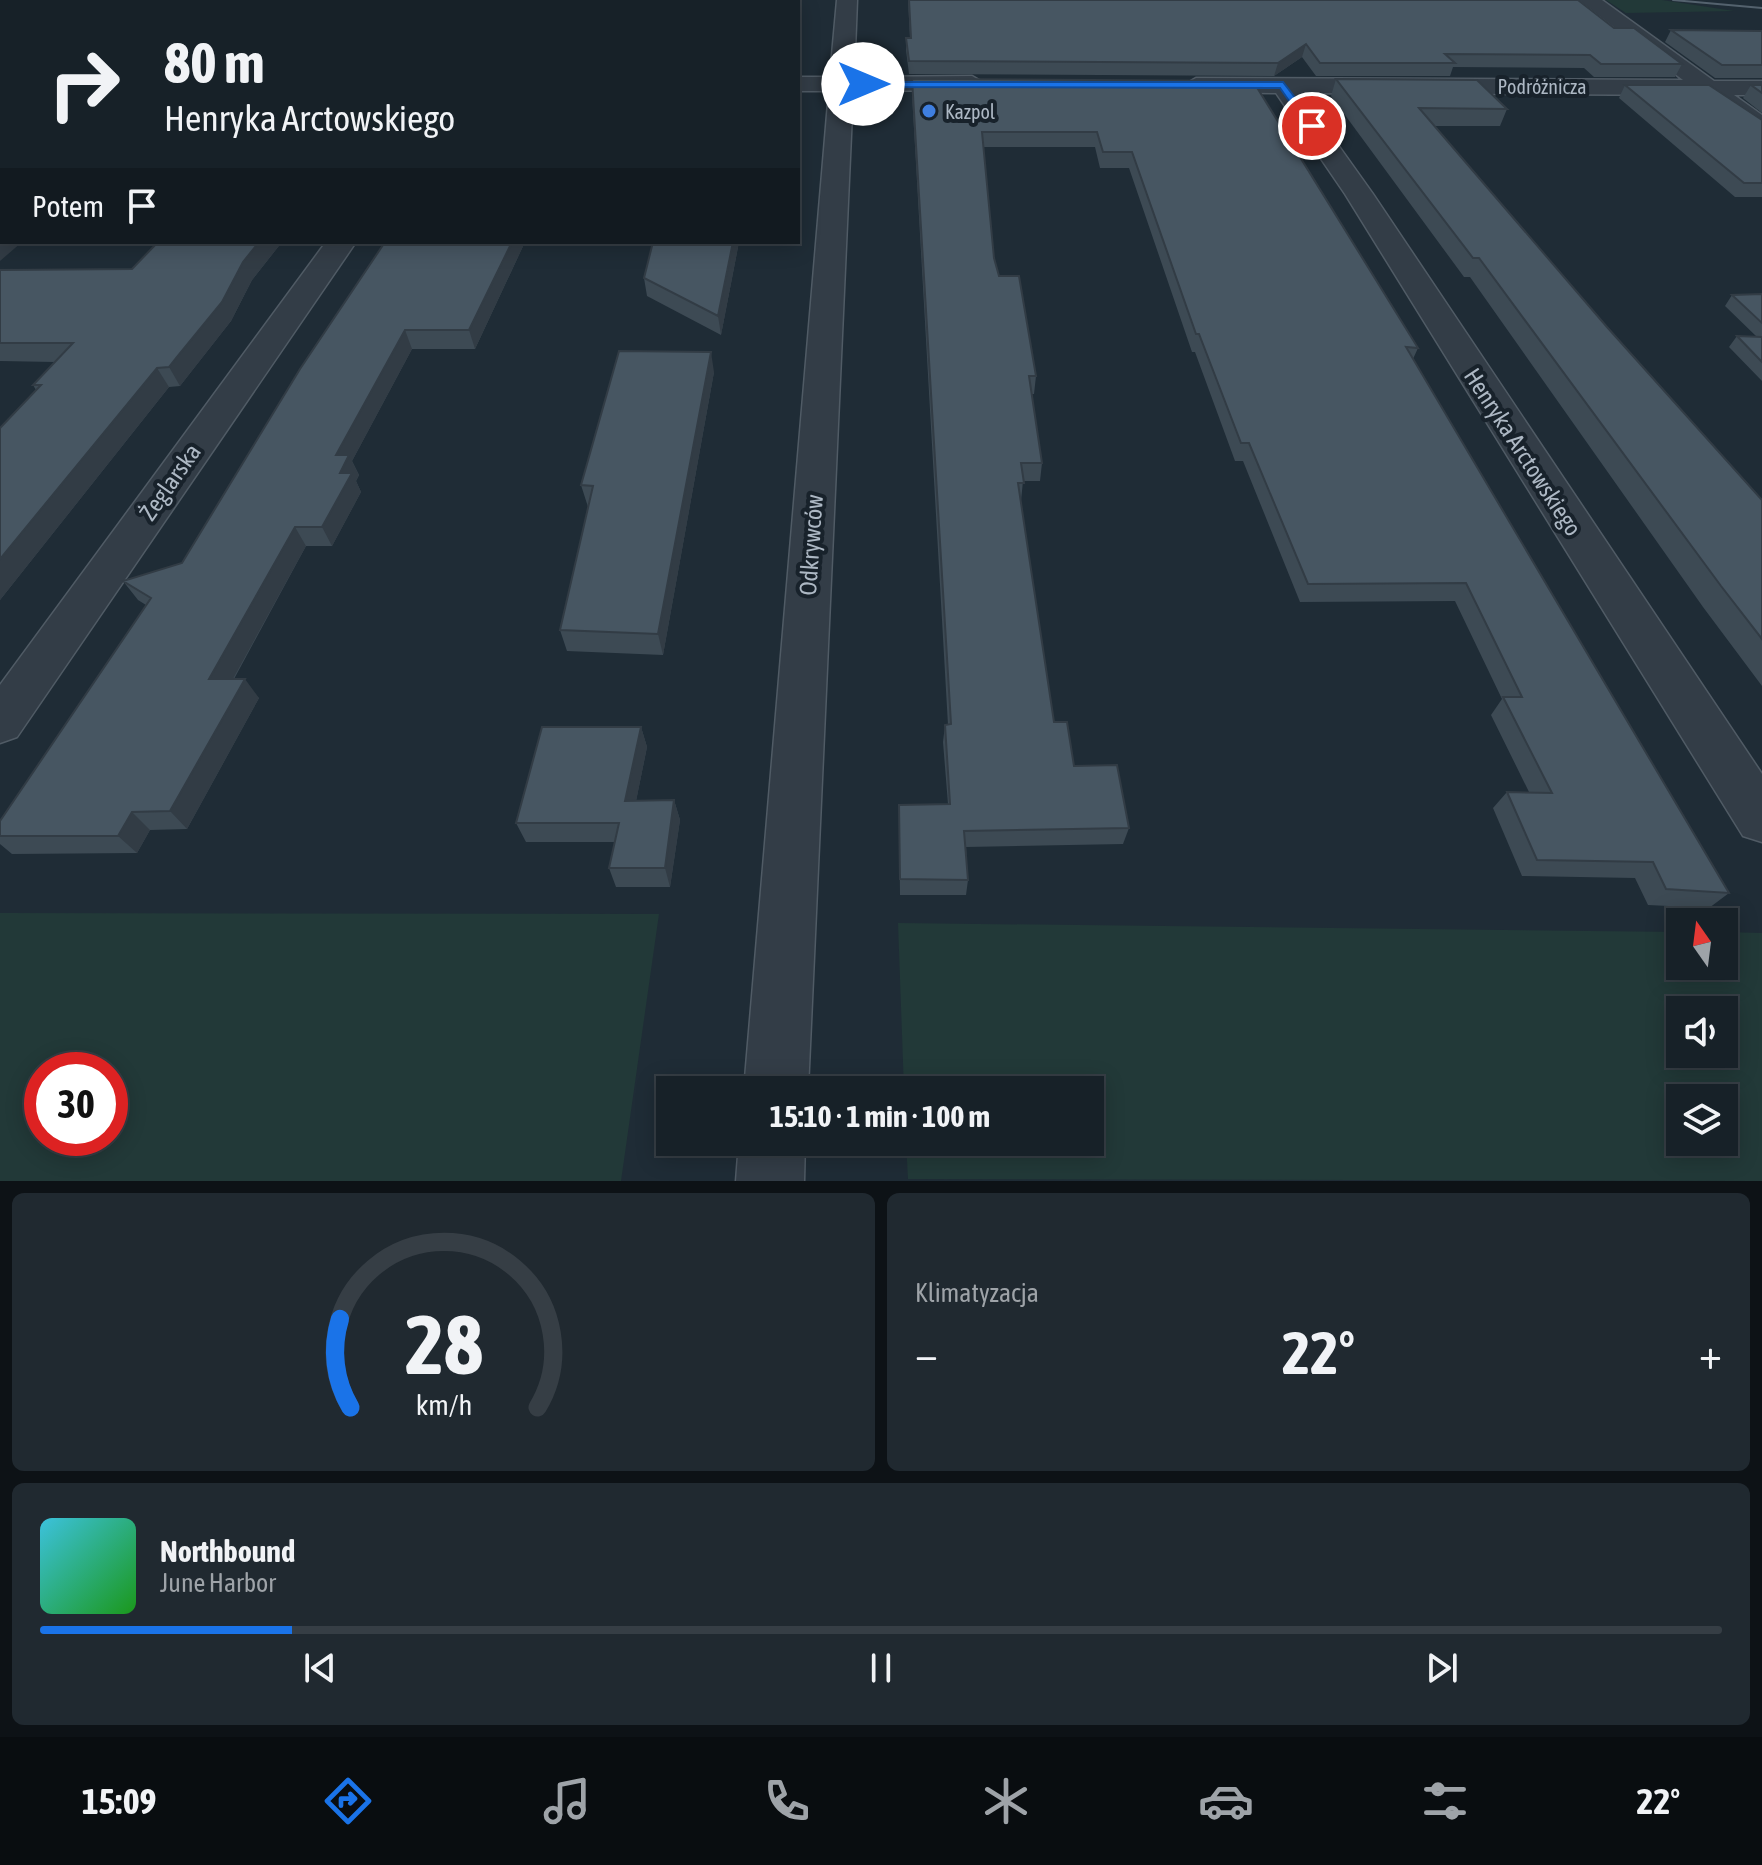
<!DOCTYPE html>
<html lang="pl">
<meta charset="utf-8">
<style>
:root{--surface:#172128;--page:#202930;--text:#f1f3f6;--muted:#9ea3a8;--line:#363e45;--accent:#1a73e8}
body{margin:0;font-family:"Asap Condensed",sans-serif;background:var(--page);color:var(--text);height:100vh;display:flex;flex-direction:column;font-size:30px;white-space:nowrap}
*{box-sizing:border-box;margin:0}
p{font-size:26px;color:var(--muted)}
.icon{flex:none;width:44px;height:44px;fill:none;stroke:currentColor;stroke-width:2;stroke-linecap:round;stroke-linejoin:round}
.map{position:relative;height:1181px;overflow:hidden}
.sheet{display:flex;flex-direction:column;gap:12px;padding:12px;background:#0d1216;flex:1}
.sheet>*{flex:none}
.hud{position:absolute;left:0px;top:0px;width:800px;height:244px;box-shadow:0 4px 20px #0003,0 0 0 2px var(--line);background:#172128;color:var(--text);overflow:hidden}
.needle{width:52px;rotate:346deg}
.buttons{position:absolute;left:1666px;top:908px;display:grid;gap:16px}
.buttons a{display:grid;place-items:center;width:72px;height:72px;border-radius:0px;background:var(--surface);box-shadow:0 4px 20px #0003,0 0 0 2px var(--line);font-size:40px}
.speed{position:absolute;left:24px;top:1052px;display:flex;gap:16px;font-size:40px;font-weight:700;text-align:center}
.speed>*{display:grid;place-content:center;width:104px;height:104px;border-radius:50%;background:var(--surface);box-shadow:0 4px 20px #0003,0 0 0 2px var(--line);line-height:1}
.speed .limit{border:12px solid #d22;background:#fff;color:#111}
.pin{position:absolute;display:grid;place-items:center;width:68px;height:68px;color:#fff;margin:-34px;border:4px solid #fff;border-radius:50%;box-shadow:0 2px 8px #0007}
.me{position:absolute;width:88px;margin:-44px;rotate:90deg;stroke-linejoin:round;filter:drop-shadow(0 0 6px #0008)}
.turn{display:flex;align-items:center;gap:28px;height:168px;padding:0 32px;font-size:36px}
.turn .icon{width:104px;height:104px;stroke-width:2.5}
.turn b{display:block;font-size:56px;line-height:68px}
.then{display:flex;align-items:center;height:76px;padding:0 32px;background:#0003;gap:16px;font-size:30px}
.big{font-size:60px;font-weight:700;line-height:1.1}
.sheet .card{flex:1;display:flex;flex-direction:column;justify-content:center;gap:12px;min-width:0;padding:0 28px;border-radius:12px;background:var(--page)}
.sheet .dial{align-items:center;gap:0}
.dial svg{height:208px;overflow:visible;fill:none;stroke:var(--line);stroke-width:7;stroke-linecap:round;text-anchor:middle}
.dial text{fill:var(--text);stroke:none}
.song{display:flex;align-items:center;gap:24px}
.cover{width:96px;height:96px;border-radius:12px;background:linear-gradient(135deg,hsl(190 70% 55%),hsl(120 70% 35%))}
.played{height:8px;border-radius:4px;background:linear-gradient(90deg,var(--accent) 15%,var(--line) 15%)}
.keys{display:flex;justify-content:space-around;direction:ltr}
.heat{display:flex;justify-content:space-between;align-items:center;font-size:44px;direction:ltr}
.sheet .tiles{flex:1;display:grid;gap:12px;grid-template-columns:1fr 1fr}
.card:last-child{grid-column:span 2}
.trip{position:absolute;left:656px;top:1076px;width:448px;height:80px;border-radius:0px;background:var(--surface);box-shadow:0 4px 20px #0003,0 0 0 2px var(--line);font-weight:700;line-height:80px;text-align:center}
.dock{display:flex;height:128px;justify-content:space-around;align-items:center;background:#090d10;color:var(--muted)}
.dock .icon{width:56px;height:56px}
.dock .selected{color:var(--accent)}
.dock b{font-size:36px;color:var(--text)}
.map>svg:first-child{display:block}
</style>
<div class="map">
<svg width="1762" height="1181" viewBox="0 0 1762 1181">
<rect width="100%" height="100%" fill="#1f2c36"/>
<path fill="#223938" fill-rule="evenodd" d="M 1606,0 L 1662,0 L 1734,11 L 1626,13 Z
M 0,913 L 659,914 L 621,1181 L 0,1181 ZM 42,1070 L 110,1070 L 110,1138 L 42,1138 Z
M 898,923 L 1680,932 L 1680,966 L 1724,966 L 1724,932 L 1762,933 L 1762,1181 L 908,1179 L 906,1142 L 1090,1142 L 1090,1090 L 904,1090 ZM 1680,1010 L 1724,1010 L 1724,1054 L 1680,1054 ZM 1680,1098 L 1724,1098 L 1724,1142 L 1680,1142 Z"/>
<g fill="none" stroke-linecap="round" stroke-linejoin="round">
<defs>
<path id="minor" d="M 837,0 L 857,0 L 854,77 L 972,76 L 984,83 L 972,90 L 853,91 L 808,1090 L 744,1090 L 829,91 L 798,91 L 798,77 L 830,77 Z
M 1579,0 L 1602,0 L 1714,81 L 1762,81 L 1762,95 L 1734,95 L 1762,115 L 1762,135 L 1753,132 L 1703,95 L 1301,93 L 1373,194 L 1762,774 L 1762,842 L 1743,836 L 1345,194 L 1276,93 L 1196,92 L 1184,85 L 1196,78 L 1683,80 Z
M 326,242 L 356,242 L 17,737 L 0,743 L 0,685 Z
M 739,1142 L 805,1142 L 804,1181 L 736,1181 Z"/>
</defs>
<use href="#minor" stroke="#505b65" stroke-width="3"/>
<use href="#minor" fill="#333d47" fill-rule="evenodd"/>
<path stroke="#54626e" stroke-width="2" d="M 1673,0 L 1762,8"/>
</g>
<path fill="#3d4a54" d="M 908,0 L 1578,0 L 1614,28 L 1682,64 L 1675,77 L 1594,77 L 1584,68 L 1453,67 L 1450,76 L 1316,76 L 1302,57 L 1274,76 L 909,74 L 906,50 L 906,38 L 910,38 Z
M 1671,30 L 1762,31 L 1762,78 L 1715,78 L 1665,42 Z
M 912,79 L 1253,81 L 1418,348 L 1413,359 L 1729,893 L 1709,908 L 1648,905 L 1635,878 L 1522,876 L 1493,808 L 1507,792 L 1529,792 L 1491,715 L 1502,699 L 1455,601 L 1300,602 L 1243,461 L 1235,461 L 1195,352 L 1192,352 L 1129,168 L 1100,168 L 1095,147 L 983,147 L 994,258 L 999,276 L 1036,376 L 1034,394 L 1032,394 L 1042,463 L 1040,481 L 1023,481 L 1021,501 L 1054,722 L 1074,766 L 1129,828 L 1123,844 L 966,847 L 968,880 L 966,895 L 900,895 L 899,805 L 948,804 L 943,742 L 945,725 L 948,725 L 912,94 Z
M 1336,79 L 1507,109 L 1500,126 L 1434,126 L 1607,327 L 1762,500 L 1762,686 L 1703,607 L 1470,277 L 1464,277 L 1331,96 Z
M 1625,85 L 1762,120 L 1762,197 L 1735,197 L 1619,98 Z
M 1751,85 L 1762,85 L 1762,113 L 1743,98 Z
M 158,242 L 282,242 L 252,280 L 231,321 L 187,377 L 180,386 L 169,387 L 0,600 L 0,428 L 36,390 L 33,385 L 55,362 L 0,361 L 0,270 L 132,269 Z
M 385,242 L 525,242 L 475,349 L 412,349 L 352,461 L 359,475 L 356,481 L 361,492 L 332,546 L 306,546 L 234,679 L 259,698 L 187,829 L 150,830 L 137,853 L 12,854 L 0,844 L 0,821 L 146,605 L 138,600 L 123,581 L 182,563 Z
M 739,242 L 721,335 L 647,296 L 644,278 Z
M 1762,294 L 1762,381 L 1729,347 L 1737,336 L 1757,337 L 1725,306 L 1732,295 Z
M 714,372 L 663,655 L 567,651 L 560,630 L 588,507 L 581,485 Z
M 641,727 L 647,747 L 636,801 L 674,800 L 680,820 L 670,887 L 616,887 L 609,868 L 615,842 L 526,842 L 516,823 Z"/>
<path fill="#323c45" d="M 290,0 L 313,0 L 311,2 L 287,2 Z
M 1306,44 L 1302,57 L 1274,76 L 1278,63 Z
M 2,231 L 2,242 L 22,242 L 0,261 L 0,233 Z
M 259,242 L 282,242 L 252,280 L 231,321 L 180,386 L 169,367 L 243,262 Z
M 512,242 L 525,242 L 475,349 L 469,330 Z
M 733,242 L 739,242 L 721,335 L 718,316 Z
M 405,330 L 412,349 L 352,461 L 359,475 L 356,481 L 361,492 L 332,546 L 322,527 L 340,473 L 336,455 Z
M 711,352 L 714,372 L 663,655 L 658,634 Z
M 157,368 L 169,387 L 0,600 L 0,559 Z
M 295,527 L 306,546 L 223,697 L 209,679 Z
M 245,679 L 259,698 L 187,829 L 170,811 Z
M 641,727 L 647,747 L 632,821 L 625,801 Z
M 674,800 L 680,820 L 670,887 L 665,868 Z
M 132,812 L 150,830 L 137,853 L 118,836 Z"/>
<path fill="#475662" stroke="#323c45" stroke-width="2" d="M 33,0 L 290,0 L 287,2 L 30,2 Z
M 401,0 L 781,0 L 780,2 L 399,2 Z
M 909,0 L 1578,0 L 1614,28 L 1634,28 L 1682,64 L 1601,64 L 1590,55 L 1445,54 L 1455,63 L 1320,63 L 1306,44 L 1278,63 L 909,61 L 906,38 L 911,38 Z
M 2,19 L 2,163 L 0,163 L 0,20 Z
M 1671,30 L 1762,31 L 1762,65 L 1722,65 Z
M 912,79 L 1253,81 L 1418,348 L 1406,347 L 1729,893 L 1666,889 L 1653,862 L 1537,860 L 1507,792 L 1552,793 L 1503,697 L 1522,697 L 1466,583 L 1308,584 L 1249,443 L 1241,443 L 1199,334 L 1196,334 L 1132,152 L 1103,152 L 1097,132 L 982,132 L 994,258 L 999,276 L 1019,276 L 1036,376 L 1029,376 L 1042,463 L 1021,463 L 1024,483 L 1018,483 L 1054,722 L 1067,722 L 1074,766 L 1117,765 L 1129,828 L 964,831 L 968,880 L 900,879 L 899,805 L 950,804 L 945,725 L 951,724 Z
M 1336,79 L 1477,80 L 1507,109 L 1419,108 L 1607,327 L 1762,500 L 1762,639 L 1721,586 L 1479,258 L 1473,258 Z
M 1625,85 L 1709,85 L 1762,120 L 1762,183 L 1744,183 Z
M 1751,85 L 1762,85 L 1762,93 Z
M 2,170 L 2,231 L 0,233 L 0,171 Z
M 158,242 L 259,242 L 243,262 L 222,302 L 176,358 L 169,367 L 157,368 L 0,559 L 0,428 L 41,385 L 33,385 L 73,343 L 0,343 L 0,270 L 132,269 Z
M 385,242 L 512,242 L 469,330 L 405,330 L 336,455 L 349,455 L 340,473 L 352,473 L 322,527 L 295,527 L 209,679 L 245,679 L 170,811 L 132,812 L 118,836 L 0,836 L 0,821 L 151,598 L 123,581 L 182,563 L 300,369 Z
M 653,242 L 733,242 L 718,316 L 644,278 Z
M 1762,294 L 1762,323 L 1732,295 Z
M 1737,336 L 1762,337 L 1762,362 Z
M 619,351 L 711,352 L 658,634 L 560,630 L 593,486 L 581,485 Z
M 542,727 L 641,727 L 625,801 L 674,800 L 665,868 L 609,868 L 619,823 L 516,823 Z"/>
<path fill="#1a73e8" stroke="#114b97" stroke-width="2" d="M 859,82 L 1283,82 L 1317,126 L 1308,128 L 1280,88 L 863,87 Z"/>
<circle fill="#3f7fe0" stroke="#18222b" stroke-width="3" cx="929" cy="111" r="8"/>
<g text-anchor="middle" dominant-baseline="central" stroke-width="8" stroke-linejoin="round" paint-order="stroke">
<g font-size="20" fill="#adb8c4" stroke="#18222b">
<text x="1542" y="86">Podróżnicza</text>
</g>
<g font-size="20" fill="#adb8c4" stroke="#18222b" text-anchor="start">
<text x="945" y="111">Kazpol</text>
</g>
<g font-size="24" fill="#adb8c4" stroke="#18222b">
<text transform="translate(1523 452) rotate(57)">Henryka Arctowskiego</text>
<text transform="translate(170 482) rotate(-55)">Żeglarska</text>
<text transform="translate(811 545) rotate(-86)">Odkrywców</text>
</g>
</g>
</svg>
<div class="buttons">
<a><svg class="needle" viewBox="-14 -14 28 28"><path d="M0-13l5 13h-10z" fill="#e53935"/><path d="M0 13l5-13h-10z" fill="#9ea3a8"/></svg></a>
<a><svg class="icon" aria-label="sound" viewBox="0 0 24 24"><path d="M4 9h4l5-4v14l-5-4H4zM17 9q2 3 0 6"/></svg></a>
<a><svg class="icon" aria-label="layers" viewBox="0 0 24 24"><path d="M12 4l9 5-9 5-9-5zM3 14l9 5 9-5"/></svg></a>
</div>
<div class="speed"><div class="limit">30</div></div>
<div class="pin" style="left:1312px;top:126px;background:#d93025"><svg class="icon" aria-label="arrive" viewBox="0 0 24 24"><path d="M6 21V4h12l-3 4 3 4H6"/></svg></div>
<svg class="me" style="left:863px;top:84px" viewBox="-20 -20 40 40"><circle r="19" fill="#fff"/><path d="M0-13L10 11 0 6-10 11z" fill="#1a73e8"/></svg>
<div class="trip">15:10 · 1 min · 100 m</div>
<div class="hud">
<div class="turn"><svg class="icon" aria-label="right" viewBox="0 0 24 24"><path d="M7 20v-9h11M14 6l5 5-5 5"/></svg><div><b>80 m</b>Henryka Arctowskiego</div></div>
<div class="then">Potem<svg class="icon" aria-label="arrive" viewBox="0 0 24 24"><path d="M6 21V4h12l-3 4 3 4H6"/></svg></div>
</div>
</div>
<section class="sheet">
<div class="tiles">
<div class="card dial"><svg viewBox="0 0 100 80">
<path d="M14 69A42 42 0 1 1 86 69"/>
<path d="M14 69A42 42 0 0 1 10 35" stroke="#1a73e8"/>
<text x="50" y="56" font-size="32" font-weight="700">28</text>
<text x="50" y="72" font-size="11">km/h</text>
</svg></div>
<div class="card"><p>Klimatyzacja</p>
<div class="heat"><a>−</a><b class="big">22°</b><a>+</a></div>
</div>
<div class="card">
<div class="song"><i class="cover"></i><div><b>Northbound</b><p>June Harbor</p></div></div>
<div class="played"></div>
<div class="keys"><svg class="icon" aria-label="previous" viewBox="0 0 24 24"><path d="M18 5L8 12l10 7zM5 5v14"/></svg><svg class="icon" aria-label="pause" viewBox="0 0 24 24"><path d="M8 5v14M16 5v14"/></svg><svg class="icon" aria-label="next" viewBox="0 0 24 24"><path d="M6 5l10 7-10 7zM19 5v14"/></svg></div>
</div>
</div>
</section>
<nav class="dock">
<b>15:09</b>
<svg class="icon selected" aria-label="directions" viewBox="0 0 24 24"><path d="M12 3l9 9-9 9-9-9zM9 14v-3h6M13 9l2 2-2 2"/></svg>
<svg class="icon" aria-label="music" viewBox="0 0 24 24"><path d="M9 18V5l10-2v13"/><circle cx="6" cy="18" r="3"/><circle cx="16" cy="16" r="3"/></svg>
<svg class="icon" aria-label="phone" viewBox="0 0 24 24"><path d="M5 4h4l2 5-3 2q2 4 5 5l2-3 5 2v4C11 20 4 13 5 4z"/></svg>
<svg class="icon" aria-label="climate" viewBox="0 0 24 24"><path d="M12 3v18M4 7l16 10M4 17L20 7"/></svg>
<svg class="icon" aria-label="car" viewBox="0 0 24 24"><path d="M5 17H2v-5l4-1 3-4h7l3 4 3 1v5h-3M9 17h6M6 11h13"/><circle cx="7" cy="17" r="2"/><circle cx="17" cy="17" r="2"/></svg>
<svg class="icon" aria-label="filters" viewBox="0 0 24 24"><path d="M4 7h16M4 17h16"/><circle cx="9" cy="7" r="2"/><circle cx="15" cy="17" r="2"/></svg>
<b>22°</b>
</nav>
